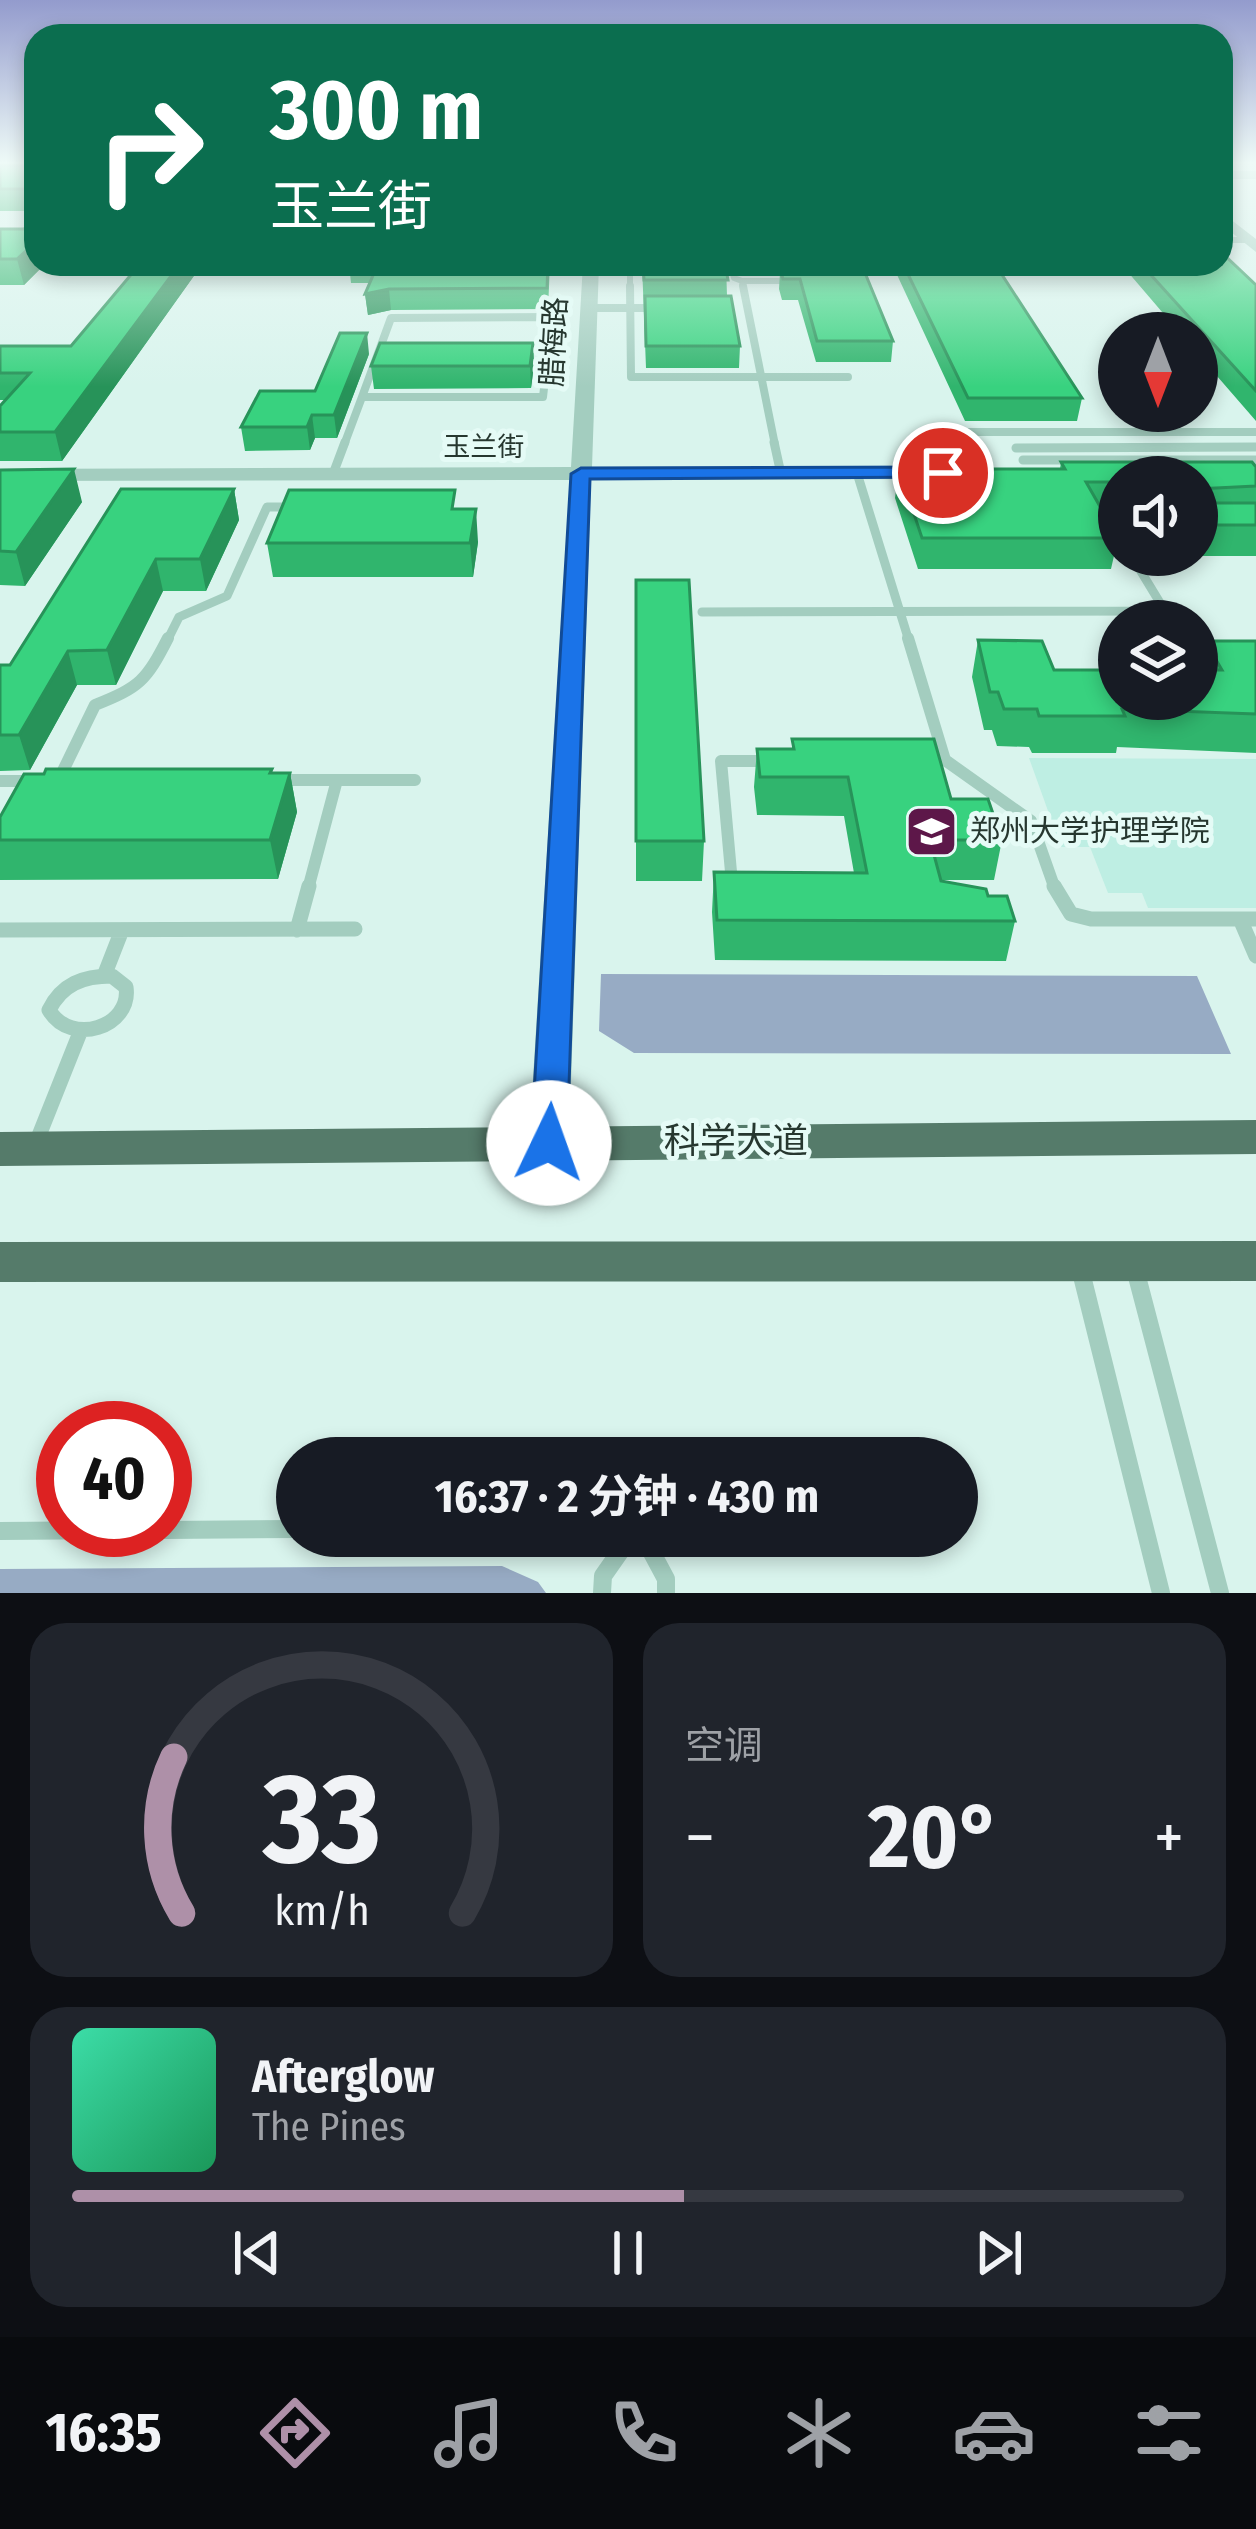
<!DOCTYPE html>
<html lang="zh">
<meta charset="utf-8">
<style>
:root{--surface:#171b24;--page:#20242c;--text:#f1f3f6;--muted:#9ea1a6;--line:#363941;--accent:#ae90a8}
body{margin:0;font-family:"Fira Sans Condensed","Noto Sans SC",sans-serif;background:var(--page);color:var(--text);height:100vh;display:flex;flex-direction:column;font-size:45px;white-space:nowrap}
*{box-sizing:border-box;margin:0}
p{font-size:39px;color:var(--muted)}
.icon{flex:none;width:66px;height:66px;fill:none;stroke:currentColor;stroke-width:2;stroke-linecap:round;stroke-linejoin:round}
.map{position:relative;height:1593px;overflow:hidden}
.sheet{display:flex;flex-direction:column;gap:30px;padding:30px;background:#0d0f14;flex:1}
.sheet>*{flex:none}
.top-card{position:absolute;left:24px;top:24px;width:1209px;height:252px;border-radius:36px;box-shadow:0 6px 18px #0003;background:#0b6e4f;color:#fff;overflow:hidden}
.needle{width:78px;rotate:180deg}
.buttons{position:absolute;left:1098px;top:312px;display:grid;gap:24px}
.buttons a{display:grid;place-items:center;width:120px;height:120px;border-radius:50%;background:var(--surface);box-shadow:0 6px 18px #0003;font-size:60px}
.speed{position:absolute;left:36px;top:1401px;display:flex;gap:24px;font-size:60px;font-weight:700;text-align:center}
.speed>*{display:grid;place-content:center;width:156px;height:156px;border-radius:50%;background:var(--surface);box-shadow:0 6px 18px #0003;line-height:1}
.speed .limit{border:18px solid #d22;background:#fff;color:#111}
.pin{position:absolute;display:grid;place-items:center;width:102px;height:102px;color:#fff;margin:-51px;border:6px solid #fff;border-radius:50%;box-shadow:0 3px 12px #0007}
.me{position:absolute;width:132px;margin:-66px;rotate:3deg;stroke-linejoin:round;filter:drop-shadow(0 0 9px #0008)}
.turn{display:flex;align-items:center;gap:42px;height:252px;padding:0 48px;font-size:54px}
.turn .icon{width:156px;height:156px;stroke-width:2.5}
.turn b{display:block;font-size:84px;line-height:102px}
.big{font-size:90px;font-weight:700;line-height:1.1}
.sheet .card{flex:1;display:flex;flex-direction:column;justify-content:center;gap:18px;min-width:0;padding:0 42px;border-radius:36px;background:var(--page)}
.sheet .dial{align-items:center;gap:0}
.dial svg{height:312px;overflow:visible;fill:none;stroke:var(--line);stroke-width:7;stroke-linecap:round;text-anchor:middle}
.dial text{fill:var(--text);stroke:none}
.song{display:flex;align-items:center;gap:36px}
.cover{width:144px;height:144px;border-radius:18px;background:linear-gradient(135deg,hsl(160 70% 55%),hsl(150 70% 35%))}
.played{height:12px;border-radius:6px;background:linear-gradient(90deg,var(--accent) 55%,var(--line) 55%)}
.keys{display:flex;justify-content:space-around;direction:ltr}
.heat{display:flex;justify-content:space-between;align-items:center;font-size:66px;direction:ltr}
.sheet .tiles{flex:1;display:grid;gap:30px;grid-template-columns:1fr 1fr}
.card:last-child{grid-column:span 2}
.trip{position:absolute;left:276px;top:1437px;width:702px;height:120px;border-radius:60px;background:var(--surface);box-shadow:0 6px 18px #0003;font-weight:700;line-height:120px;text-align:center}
.tab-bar{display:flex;height:192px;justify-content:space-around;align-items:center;background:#090b0e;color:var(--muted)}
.tab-bar .icon{width:84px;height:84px}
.tab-bar .active{color:var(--accent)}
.tab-bar b{font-size:54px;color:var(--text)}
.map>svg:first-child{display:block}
</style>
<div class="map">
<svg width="1256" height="1593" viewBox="0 0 1256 1593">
<rect width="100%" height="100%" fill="#d9f4ed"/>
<path fill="#97abc4" d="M 601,974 L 1197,976 L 1231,1054 L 634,1053 L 599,1031 Z
M 502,1566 L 538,1582 L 546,1593 L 0,1593 L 0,1569 Z"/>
<path fill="#beeee3" d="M 1029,758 L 1256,759 L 1256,908 L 1148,908 L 1142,893 L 1108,893 L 1090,847 L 1061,847 Z"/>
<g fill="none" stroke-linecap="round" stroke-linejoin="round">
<path stroke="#a3cdbf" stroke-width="6" d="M 1221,240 L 1249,240
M 630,264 L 630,289
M 731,264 L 734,278 L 742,281
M 744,289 L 742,281 L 791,281"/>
<path stroke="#a3cdbf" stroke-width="8" d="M 630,286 L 631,377 L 848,377
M 743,286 L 775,445
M 589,308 L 657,308
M 552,317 L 543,397 L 362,397 L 391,318 Z
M 963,432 L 1256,432
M 344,445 L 362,397"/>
<path stroke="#a3cdbf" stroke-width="9" d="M 774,442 L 781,474
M 1016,448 L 1256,447
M 1023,460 L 1256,460
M 857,473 L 909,641
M 333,474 L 345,442
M 1113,524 L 1119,534
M 702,612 L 1165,611 L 1131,555
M 167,641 L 179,617 L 227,596 L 267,507 L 295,507"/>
<path stroke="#a3cdbf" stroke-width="12" d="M 908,638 L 945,760 L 1031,821 L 1055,889
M 278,780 L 415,780
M 0,781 L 35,781
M 58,781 L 95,705 C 140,687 146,681 168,638
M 732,883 L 721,761 L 770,761
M 308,889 L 337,780"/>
<path stroke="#a3cdbf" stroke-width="15" d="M 1054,886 L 1071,914 L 1091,919 L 1256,919
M 1240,919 L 1256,956
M 0,930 L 355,929
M 297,930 L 309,886
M 104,976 L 122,930
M 112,976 L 126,987 C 132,1027 71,1047 49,1010 C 62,984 83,976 112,976 Z
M 36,1143 L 81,1030"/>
<path stroke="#a3cdbf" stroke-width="18" d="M 1080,1268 L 1161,1593
M 1135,1269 L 1220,1593
M 165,1530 L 297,1529
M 0,1531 L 127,1530
M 643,1536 L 666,1579 L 666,1593
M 602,1593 L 603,1576 L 631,1536"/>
<path fill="#a3cdbf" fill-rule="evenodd" d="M 1221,171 L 1256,171 L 1256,179 L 1221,179 Z
M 1221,212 L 1256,239 L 1256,252 L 1221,224 Z
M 583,264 L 599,264 L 592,467 L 938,467 L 949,473 L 938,479 L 591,480 L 569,1143 L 563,1154 L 549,1159 L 535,1154 L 529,1143 L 570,480 L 0,481 L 0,469 L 571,467 Z"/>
<path fill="#557b6a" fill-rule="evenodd" d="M 1256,1120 L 1256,1154 L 0,1166 L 0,1132 Z
M 1256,1241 L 1256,1281 L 0,1282 L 0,1242 Z"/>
</g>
<path fill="#30b56d" d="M 0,165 L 36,165 L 36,211 L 0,211 Z
M 0,229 L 24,229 L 36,264 L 45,264 L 24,285 L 0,285 Z
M 130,264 L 308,264 L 303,274 L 196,273 L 62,461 L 0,461 L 0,406 L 5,400 L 0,400 L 0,346 L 71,346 L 132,273 Z
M 349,264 L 550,264 L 548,309 L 391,310 L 368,315 L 365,294 L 370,283 L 351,283 Z
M 642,264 L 726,264 L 727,296 L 740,346 L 739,368 L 646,368 Z
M 738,264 L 857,264 L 856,268 L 893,341 L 891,362 L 816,362 L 798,300 L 782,300 L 779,289 L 780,272 L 740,271 Z
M 892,264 L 1221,264 L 1256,285 L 1256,421 L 1197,353 L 1197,333 L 1180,333 L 1127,271 L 1000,271 L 1082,398 L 1077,421 L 965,421 Z
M 533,343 L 534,365 L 531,388 L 374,389 L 371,366 Z
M 369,354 L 337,438 L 315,438 L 310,450 L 245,451 L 241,427 L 315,391 Z
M 1061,462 L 1256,467 L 1256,556 L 1171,556 L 1197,555 L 1197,477 L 1119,477 L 1119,512 L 1103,512 L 1118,538 L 1111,569 L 918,569 L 895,498 L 899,469 L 1060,469 Z
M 0,470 L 82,502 L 25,586 L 0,585 Z
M 234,489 L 239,520 L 206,591 L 163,591 L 116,685 L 77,685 L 30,770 L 0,771 L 0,665 L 10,665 Z
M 457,509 L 478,542 L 473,577 L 273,577 L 267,543 Z
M 636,580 L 704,841 L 702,881 L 636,881 Z
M 978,640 L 1054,670 L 1197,670 L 1205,641 L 1256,641 L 1256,753 L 1117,747 L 1116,753 L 1032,753 L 1029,747 L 997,746 L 992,730 L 984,730 L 972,677 Z
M 792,739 L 951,799 L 1002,840 L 994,880 L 941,880 L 988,896 L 1015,921 L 1006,961 L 715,960 L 712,912 L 714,872 L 854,873 L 844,816 L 757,815 L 754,787 L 757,749 L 792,749 Z
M 272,769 L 272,773 L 290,773 L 297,812 L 278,879 L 0,880 L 0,817 Z"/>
<path fill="#279359" d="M 36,242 L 36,264 L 45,264 L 24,285 L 17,259 Z
M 180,264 L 194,264 L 196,273 L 62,461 L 55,432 Z
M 389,289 L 391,310 L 368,315 L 365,294 Z
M 367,333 L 369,354 L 337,438 L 334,415 Z
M 533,343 L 534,365 L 531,388 L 530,366 Z
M 312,415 L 315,438 L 310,450 L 307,427 Z
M 74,469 L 82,502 L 25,586 L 16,552 Z
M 234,489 L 239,520 L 206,591 L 200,559 Z
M 476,509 L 478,542 L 473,577 L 470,543 Z
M 156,559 L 163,591 L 116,685 L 107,650 Z
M 68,651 L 77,685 L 30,770 L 19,735 Z
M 290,773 L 297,812 L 278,879 L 270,840 Z"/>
<path fill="#38d27f" stroke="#279359" stroke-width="3" d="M 0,165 L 36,165 L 36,189 L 0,189 Z
M 36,219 L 36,229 L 24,229 Z
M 0,229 L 36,229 L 36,242 L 17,259 L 0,259 Z
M 1221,252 L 1256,285 L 1256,391 L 1141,264 L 1221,264 Z
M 140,264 L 180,264 L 55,432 L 0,432 L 0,406 L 30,373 L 0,373 L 0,346 L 71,346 Z
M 378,264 L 548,264 L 547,288 L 389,289 L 365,294 Z
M 643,264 L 725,264 L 728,280 L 644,280 Z
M 903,264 L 995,264 L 1082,398 L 968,398 Z
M 863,268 L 893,341 L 817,341 L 800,279 L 783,279 L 780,269 Z
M 645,296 L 731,296 L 740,346 L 646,346 Z
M 340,333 L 367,333 L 334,415 L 312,415 L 307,427 L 241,427 L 260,391 L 315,391 Z
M 380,343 L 533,343 L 530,366 L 371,366 Z
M 1061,462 L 1252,462 L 1256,467 L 1256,486 L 1197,489 L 1197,492 L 1197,477 L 1119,477 L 1119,482 L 1086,482 L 1118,538 L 922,538 L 899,469 L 1065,469 Z
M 74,469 L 16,552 L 0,551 L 0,470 Z
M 121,489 L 234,489 L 200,559 L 156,559 L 107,650 L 68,651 L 19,735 L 0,735 L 0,665 L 10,665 Z
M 289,490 L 455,490 L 452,509 L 476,509 L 470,543 L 267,543 Z
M 1197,498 L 1205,503 L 1256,503 L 1256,525 L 1197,525 Z
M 636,580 L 689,580 L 704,841 L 636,841 Z
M 978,640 L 1042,641 L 1054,670 L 1119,670 L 1119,699 L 1197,699 L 1197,670 L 1222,670 L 1205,641 L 1256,641 L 1256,714 L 1122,709 L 1125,716 L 1039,716 L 1037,709 L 1004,709 L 998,692 L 990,692 Z
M 792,739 L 934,739 L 951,799 L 988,799 L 1002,840 L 930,840 L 941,881 L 986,889 L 988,896 L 1007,896 L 1015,921 L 717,920 L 714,872 L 867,873 L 848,777 L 760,777 L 757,749 L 794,749 Z
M 46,769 L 272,769 L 270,773 L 290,773 L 270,840 L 0,840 L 0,817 L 24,774 L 44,774 Z"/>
<linearGradient id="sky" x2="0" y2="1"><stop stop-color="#939bcd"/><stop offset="0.42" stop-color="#eefaf7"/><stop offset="1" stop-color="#eefaf7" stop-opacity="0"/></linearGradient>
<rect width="1256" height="387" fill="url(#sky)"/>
<path fill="#1a73e8" stroke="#114b97" stroke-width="3" d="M 943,467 L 953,473 L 950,477 L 590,479 L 567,1143 L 562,1153 L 549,1157 L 536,1153 L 531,1143 L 571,474 L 581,468 Z"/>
<defs>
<symbol id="university-square" viewBox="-11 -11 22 22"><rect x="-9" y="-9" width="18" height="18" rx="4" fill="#5d1749" stroke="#e5fbf6"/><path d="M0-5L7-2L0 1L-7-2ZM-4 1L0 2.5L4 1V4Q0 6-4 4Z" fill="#fff"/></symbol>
</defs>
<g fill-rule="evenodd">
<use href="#university-square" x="902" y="802" width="59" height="59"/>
</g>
<g text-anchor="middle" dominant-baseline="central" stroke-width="10" stroke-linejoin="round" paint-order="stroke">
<g font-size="27" fill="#26372f" stroke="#e5fbf6">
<text x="484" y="447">玉兰街</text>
</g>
<g font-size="30" fill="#26372f" stroke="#e5fbf6">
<text transform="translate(554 342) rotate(-87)">腊梅路</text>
</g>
<g font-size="30" fill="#26372f" stroke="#e5fbf6" text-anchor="start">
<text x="970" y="831">郑州大学护理学院</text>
</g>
<g font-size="36" fill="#26372f" stroke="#e5fbf6">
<text x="736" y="1141">科学大道</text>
</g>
</g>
</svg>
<div class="buttons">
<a><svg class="needle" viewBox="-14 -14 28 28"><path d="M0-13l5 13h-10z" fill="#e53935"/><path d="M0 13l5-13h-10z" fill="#9ea1a6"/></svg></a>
<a><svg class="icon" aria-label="sound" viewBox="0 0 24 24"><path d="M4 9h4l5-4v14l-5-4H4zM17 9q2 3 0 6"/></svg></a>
<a><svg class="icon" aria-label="layers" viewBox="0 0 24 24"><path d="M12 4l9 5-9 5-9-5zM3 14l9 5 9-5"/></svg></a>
</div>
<div class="speed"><div class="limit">40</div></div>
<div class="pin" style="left:943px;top:473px;background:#d93025"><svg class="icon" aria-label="arrive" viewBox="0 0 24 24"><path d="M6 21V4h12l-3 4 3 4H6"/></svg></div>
<svg class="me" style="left:549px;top:1143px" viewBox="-20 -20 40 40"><circle r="19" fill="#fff"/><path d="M0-13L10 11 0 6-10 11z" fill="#1a73e8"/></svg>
<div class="trip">16:37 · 2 分钟 · 430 m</div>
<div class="top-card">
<div class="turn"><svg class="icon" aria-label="right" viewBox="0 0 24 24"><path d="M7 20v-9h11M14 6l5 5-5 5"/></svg><div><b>300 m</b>玉兰街</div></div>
</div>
</div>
<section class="sheet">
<div class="tiles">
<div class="card dial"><svg viewBox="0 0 100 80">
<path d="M14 69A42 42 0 1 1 86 69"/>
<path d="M14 69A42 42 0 0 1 12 29" stroke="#ae90a8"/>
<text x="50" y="56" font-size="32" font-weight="700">33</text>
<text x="50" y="72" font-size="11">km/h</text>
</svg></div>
<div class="card"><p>空调</p>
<div class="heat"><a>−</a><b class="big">20°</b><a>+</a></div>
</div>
<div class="card">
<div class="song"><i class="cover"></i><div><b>Afterglow</b><p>The Pines</p></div></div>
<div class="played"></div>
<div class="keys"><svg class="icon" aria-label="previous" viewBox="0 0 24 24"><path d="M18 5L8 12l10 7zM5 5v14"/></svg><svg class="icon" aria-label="pause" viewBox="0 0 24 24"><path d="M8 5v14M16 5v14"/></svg><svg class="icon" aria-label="next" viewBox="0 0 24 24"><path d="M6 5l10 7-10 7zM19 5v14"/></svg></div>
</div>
</div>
</section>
<nav class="tab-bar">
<b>16:35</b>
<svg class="icon active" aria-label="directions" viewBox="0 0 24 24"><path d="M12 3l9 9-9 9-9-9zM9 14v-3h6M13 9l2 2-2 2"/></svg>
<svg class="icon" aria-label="music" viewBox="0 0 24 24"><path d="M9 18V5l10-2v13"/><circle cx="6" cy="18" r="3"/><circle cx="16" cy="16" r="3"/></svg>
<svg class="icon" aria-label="phone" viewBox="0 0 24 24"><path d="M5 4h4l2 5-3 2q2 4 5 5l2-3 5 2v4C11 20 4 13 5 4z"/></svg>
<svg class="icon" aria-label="climate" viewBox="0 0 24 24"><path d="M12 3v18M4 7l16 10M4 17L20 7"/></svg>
<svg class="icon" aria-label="car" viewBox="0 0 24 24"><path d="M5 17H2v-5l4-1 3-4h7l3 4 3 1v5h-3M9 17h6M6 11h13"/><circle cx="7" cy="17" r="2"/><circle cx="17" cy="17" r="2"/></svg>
<svg class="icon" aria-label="filters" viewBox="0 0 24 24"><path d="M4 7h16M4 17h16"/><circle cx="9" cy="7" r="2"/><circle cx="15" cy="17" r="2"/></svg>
</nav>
